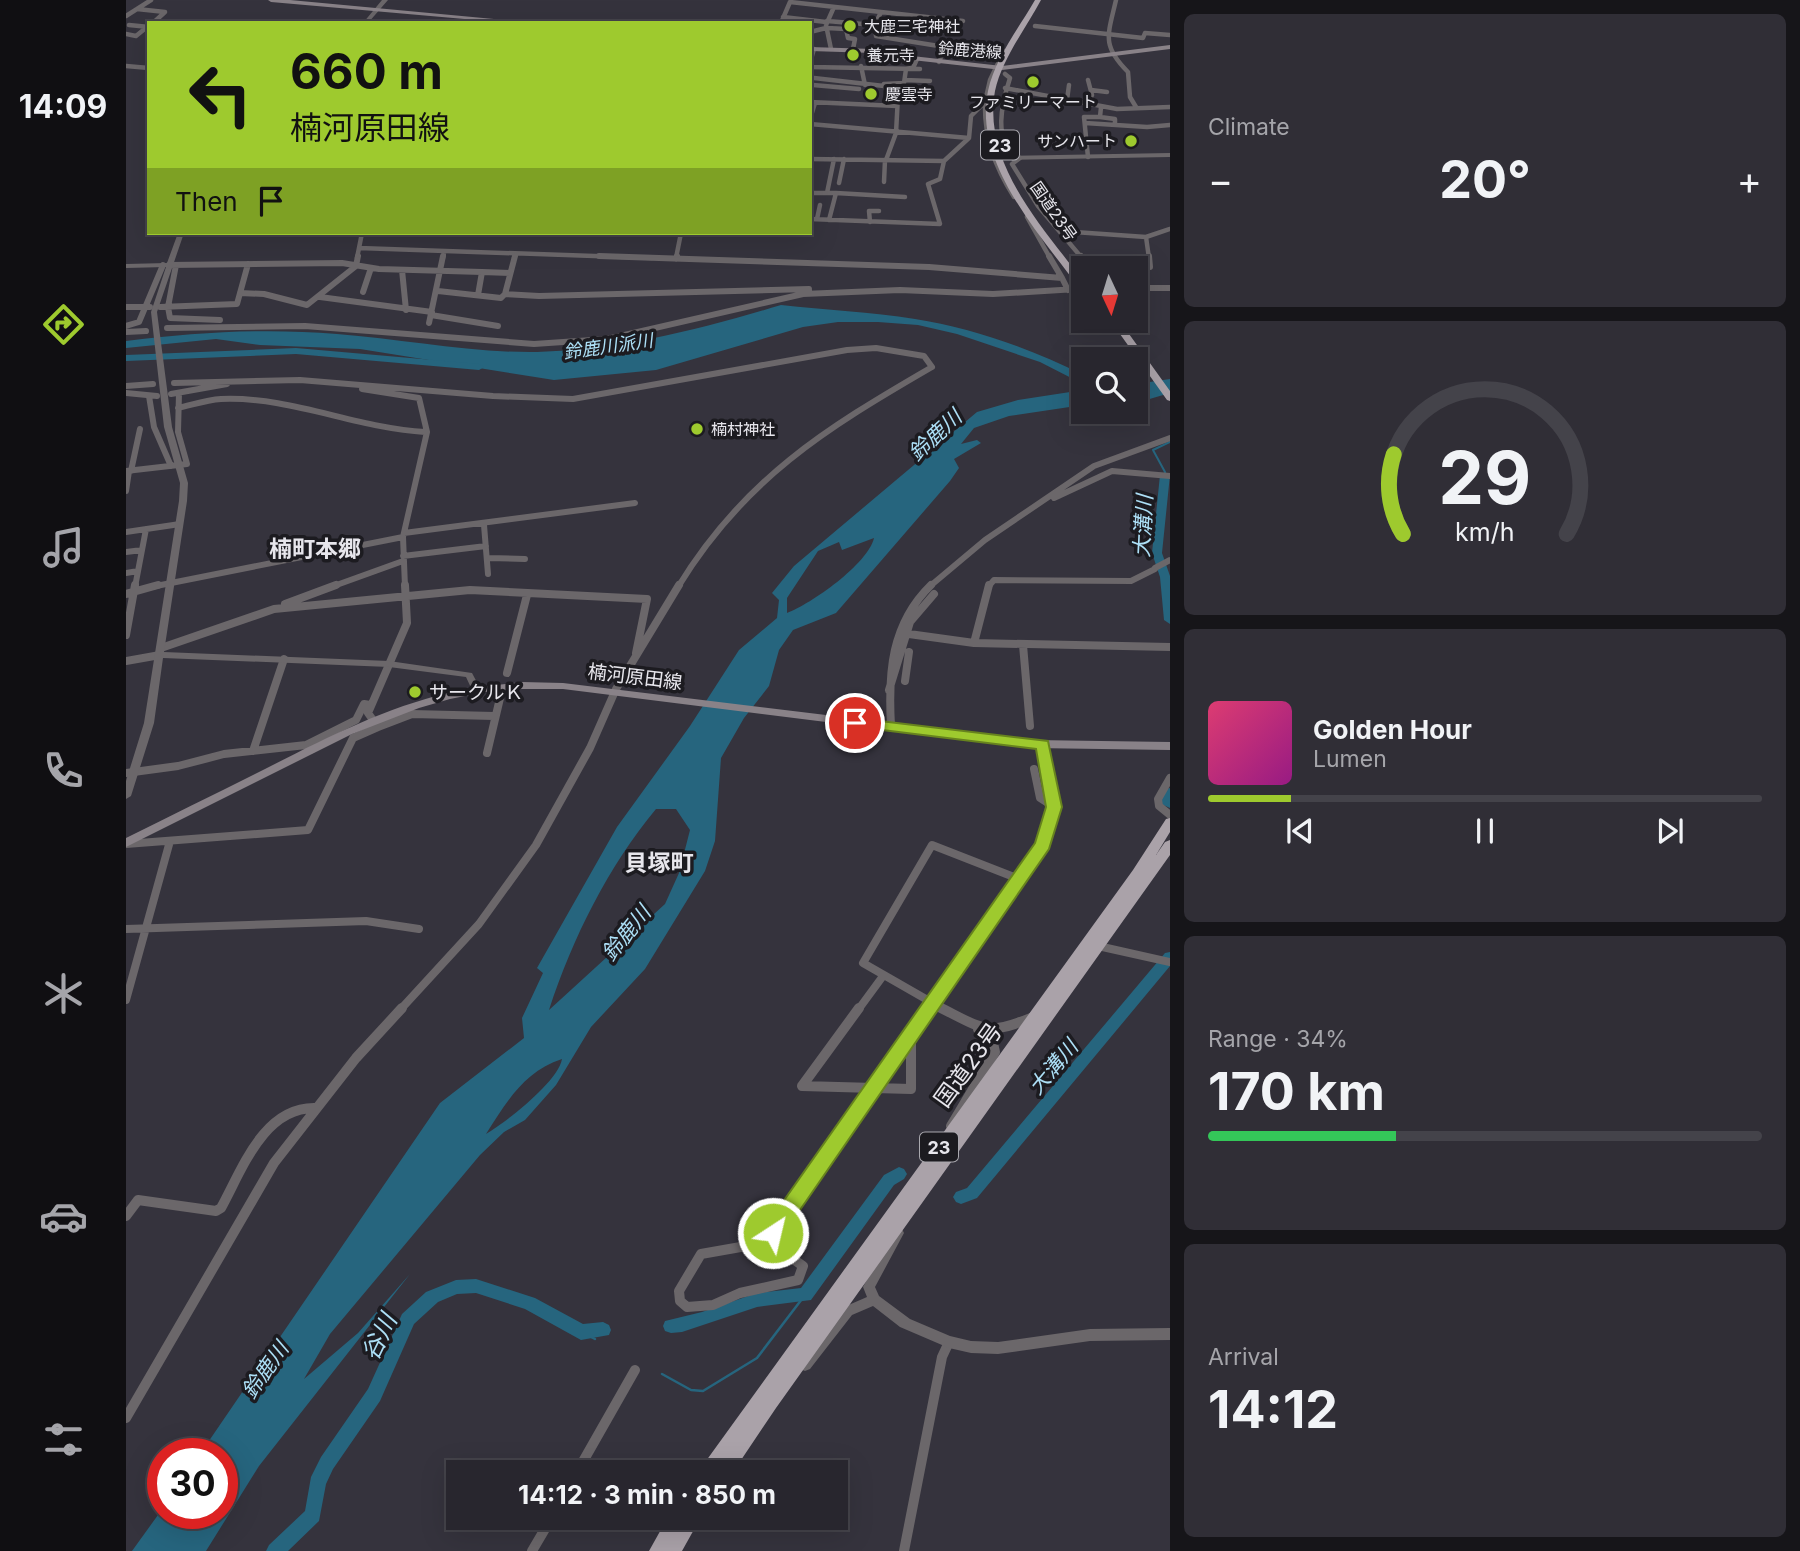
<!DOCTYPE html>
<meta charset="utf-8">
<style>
:root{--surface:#28262e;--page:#302e36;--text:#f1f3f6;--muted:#a5a5aa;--line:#44434a;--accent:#9eca2e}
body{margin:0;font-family:Inter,"Noto Sans JP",sans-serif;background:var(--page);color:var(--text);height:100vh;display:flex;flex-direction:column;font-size:26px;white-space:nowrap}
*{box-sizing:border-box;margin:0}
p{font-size:23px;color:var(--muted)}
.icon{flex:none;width:38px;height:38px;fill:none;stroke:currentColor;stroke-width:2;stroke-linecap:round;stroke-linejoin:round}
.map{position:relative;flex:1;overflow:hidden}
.sheet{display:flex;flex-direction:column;gap:14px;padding:14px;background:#161519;width:630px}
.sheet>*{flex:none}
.banner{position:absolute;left:21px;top:21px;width:665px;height:214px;border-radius:0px;box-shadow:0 7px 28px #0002,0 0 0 2px var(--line);background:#9eca2e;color:#111;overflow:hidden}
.needle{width:46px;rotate:176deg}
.buttons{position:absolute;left:945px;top:256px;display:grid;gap:14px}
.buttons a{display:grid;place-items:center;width:77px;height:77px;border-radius:0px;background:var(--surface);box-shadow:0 7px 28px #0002,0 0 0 2px var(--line);font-size:35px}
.speed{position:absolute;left:21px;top:1438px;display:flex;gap:14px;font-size:35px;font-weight:700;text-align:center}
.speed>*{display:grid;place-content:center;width:91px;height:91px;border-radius:50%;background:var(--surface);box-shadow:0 7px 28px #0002,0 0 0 2px var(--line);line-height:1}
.speed .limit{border:10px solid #d22;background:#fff;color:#111}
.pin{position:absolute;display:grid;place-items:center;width:60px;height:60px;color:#fff;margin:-30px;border:4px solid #fff;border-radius:50%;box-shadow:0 2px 7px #0007}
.me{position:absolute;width:77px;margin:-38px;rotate:35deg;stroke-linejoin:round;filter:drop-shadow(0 0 5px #0008)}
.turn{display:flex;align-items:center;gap:24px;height:147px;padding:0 28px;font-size:32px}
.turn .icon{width:91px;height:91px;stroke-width:2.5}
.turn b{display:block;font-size:49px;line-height:60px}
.then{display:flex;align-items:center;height:66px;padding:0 28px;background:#0003;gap:14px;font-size:26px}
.big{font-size:52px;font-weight:700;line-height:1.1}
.sheet .widget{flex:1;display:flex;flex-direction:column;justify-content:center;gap:10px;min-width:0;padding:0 24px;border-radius:10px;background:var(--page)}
.sheet .dial{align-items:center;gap:0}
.dial svg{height:182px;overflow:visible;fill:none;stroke:var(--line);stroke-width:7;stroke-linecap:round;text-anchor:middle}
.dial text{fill:var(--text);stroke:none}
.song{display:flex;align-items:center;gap:21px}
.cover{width:84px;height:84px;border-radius:10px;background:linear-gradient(135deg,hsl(340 70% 55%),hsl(310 70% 35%))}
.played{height:7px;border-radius:4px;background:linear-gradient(90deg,var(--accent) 15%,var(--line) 15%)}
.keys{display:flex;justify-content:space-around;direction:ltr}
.heat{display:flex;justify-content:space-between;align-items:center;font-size:38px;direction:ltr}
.charge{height:10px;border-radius:5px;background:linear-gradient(90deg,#34c759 34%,var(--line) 0)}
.trip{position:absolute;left:320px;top:1460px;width:402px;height:70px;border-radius:0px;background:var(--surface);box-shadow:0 7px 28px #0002,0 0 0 2px var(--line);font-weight:700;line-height:70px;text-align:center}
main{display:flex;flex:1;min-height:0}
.tabs{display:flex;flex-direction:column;width:126px;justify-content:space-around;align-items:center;background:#100f12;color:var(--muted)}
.tabs .icon{width:49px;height:49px}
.tabs .on{color:var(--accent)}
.tabs b{font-size:32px;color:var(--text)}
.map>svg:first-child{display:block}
</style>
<main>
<nav class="tabs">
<b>14:09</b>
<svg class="icon on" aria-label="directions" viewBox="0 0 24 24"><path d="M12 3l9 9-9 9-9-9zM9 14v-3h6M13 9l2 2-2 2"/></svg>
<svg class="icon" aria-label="music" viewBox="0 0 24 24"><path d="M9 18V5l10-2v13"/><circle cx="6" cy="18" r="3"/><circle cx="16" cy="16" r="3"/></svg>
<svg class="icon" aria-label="phone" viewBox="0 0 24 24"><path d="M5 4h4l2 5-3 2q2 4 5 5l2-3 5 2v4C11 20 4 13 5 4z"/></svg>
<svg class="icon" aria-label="climate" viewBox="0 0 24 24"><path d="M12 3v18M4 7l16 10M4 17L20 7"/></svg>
<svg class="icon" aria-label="car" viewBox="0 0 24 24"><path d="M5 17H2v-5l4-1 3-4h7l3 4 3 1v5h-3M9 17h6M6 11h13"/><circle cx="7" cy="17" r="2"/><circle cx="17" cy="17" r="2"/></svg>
<svg class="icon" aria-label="filters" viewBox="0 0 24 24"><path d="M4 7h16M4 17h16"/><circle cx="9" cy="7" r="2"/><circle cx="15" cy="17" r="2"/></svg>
</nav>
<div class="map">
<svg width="1044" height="1551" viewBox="0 0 1044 1551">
<rect width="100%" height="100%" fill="#35333d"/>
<path fill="#26657e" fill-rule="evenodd" d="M 655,305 C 699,310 745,312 789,319 C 846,328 906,349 957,375 L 957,384 L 914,362 L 831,334 L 792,325 L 752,322 L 712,322 L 677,327 L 530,370 L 428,380 L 234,349 L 134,345 L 90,339 L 0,348 L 0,341 C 70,332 141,328 211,334 C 277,339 345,353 411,352 C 494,350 576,329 655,305 Z
M 1044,379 L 1044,393 L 1010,403 L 1010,384 Z
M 957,390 L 957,405 L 883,416 L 848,428 L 835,444 L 851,440 L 855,443 L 828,459 L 833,468 L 824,481 L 710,613 L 667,630 L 653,650 L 643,686 L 618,718 L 595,758 L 589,841 L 579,871 L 519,969 L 465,1027 L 430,1085 L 399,1120 L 378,1132 L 354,1155 L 204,1334 L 178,1379 L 232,1333 L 284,1274 L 133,1466 L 80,1551 L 6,1551 L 37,1508 L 37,1514 L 96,1514 L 96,1454 L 74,1454 L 314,1103 L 398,1038 L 396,1018 L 417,973 L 411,968 L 491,827 L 564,726 L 613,650 L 651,618 L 653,600 L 646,593 L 668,566 L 851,412 L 892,400 ZM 748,538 C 742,564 685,604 661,613 L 661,598 L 692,551 L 713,542 L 716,550 ZM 530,809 L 550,809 L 564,830 L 553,873 L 539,904 L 423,1010 C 447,937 482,867 530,809 ZM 436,1059 C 432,1082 380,1122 360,1134 C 380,1103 398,1071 436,1059 Z"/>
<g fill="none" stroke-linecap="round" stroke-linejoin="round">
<path stroke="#26657e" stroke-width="2" d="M 1039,472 L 1027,450 L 1044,442"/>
<path stroke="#26657e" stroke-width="2.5" d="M 455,1332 L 469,1339
M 536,1374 L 565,1390 L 577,1391 L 631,1358 L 679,1295"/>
<path fill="#26657e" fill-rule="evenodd" d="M 170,348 L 353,364 L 358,367 L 353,370 L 170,354 L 0,361 L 0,355 Z
M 1039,472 L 1044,475 L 1036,553 L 1044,576 L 1044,624 L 1038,620 L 1034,577 L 1026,553 L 1034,475 Z
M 1044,788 L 1044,808 L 1035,804 L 1033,801 L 1040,789 Z
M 1044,952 L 1044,966 L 851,1198 L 835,1204 L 830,1202 L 827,1197 L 830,1192 L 841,1188 L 1039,953 Z
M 773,1167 L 778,1169 L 781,1174 L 778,1179 L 768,1185 L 685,1300 L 631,1307 L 556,1332 L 545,1333 L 539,1331 L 537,1326 L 539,1321 L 576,1312 L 631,1293 L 675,1288 L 758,1175 Z
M 350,1279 L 409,1298 L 457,1324 L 477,1322 L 483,1325 L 485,1330 L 483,1335 L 455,1340 L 399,1309 L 350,1293 L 331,1294 L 312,1302 L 288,1324 L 254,1401 L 207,1469 L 200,1484 L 193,1521 L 162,1551 L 140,1551 L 143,1545 L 179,1511 L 185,1477 L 195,1457 L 242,1389 L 276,1314 L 300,1292 L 330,1280 Z"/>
<path stroke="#6b676a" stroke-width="4.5" d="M 990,0 C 982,35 975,45 1002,72 L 1004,97 L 1010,107
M 11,9 L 39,12 L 27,23
M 755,12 L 749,25 L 750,36 L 819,47
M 0,16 L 25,0
M 657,17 L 700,22
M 701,21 L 749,25
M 655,23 L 664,2 L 837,21
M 3,25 L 23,27
M 909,26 L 1017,38 L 1019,33 L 1044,35
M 701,28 L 720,29 L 722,38 L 729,39 L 727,49
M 684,32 L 700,28
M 0,34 L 10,36 L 21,27
M 705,49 L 700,25 L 708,7
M 684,63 L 688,49
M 0,66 L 23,68
M 735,66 L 739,85
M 684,67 L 794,69
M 879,74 L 884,78 C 875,106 868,137 889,161
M 688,78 L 758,86
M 779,80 L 804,81
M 758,84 L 760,90 L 772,96 L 770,133 L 760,160
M 758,84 L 778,83 L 780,69 L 787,68 L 791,59
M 687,85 L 733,89
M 879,88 L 991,109 L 1044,107
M 965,90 L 981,92
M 941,100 L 943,85
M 684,102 L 771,106
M 859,102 C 858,138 869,167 888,197
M 961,105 L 966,95 L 962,80
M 974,117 L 989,119 L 989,125
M 684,119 L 689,103
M 959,123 L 1021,127 L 1044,125
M 684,124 L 843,138
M 962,157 L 958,117 L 974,117 L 975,107
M 894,158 L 886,164 L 912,206 L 956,258
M 684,159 L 818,161 L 843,138 L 845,116 L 859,102 L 864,80 L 878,51 L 819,47 L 813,62
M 758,182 L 759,160
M 713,183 L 718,159
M 684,193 L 710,193 L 703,220
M 701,193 L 708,159
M 710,193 L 779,197
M 901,217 L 924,258
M 684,219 L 814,224 L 802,184 L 814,179 L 818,161
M 691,219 L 694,205
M 744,222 L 743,211 L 753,211
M 934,231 L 1020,237
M 233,248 L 526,258
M 231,258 L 236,233
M 317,258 L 318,253
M 388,258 L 389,255
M 550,258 L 555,233
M 1023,258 L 1020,237 L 1044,229"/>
<path stroke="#6b676a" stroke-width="6" d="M 473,256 L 803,267 L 936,278 L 942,290
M 923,256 L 936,278
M 955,256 L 966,268
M 550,259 L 551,256
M 961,262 L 1024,267 L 1023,256
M 43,265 L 216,263 L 253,269 L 356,272
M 50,265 L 42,307 L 44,318 L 94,320
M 276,270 L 280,310
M 1010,288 L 1044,288
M 312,291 L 375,298 L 379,294 L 413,296 L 683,289
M 237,292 L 245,268
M 114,293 L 138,294 L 181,305 L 230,266 L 232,256
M 379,294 L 389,256
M 352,295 L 356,272 L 384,273
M 194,297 L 306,312
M 0,307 L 24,307
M 34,307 L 111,304 L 122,264
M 305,315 L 372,326
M 303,323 L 317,256
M 0,326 L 13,322 L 37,265
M 41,328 L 179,326 L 408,344 L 481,339 L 677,294 L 774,290 L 867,294 L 951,289
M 0,332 L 20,331
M 48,383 L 174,380 L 367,396 L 447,399 L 721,350 L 750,348 L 798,356 L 806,367 C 699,429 618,479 552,587
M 0,386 L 27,384
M 236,389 L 293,398 L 301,432 L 277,537 L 279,587
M 0,393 L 31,396
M 45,394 L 101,384
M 23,396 L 28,427 L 45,466
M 52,408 C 66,405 80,400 95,399 C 164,396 230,428 299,432
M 0,471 L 61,464 L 52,432 L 53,393
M 5,471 L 14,429
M 0,491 L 3,471
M 928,498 L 986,471 L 1044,476
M 358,525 L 362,574
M 0,532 L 54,524
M 278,533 L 509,503
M 0,552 L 16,550
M 277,556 L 360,546
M 362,558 L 399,559
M 1029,568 L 1044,560
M 0,573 L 12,571
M 9,587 L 20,529
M 25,587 L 277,537
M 205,587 L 277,561
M 803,587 L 859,540 L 968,466 L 1044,438
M 862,587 L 868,580 L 1005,581 L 1029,569"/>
<path stroke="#6b676a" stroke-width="8" d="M 279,585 L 281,623 L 242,713 L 252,727 L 286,714 L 368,716
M 0,594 L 32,585
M 159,604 L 210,585
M 783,634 L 848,643 L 1044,647
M 0,635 L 9,585
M 848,643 L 863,585
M 897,645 L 904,726
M 35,648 L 148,609 L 344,590 L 521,599 L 510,653
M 0,661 L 34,655
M 381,673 L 401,595
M 779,681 L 783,652
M 763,690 L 784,622 L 808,594
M 765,726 C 762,673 765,624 805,585
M 180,745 L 230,720 L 238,704 L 244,705
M 127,751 L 158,659
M 361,753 L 375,694
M 908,769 L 914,798 L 928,807
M 0,773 L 52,766 L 98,754 L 180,745 L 186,749
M 1044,778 L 1032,799 L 1033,806 L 1044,815
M 0,844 L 182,830 L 227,738 L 252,727
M 0,929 L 240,921 L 293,929
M 972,946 L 1044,962
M 0,1000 L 44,841
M 274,1010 L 353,924 L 410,845 L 464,748 L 490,689 L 553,585
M 732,1010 L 757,976
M 803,1010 L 917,845 L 928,807 L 917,745
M 819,1010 L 737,963 L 806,845 L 893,879"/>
<path stroke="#6b676a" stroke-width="10" d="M 815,1008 C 859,1030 861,1036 907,1017
M 676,1086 L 785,1089 L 785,1036
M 676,1086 L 733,1008
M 825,1126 L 869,1052 L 867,1043 L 852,1029
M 0,1216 L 12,1200 L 90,1211 L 95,1208 C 116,1170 137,1108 188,1108
M 643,1242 L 804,1008
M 643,1242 L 677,1266 L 672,1280 L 614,1293 L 587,1305 L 561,1307 L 554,1301 L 553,1291 L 575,1254 Z
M 0,1418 L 148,1163 L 230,1058 L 276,1008
M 451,1472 L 509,1370
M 406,1551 L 426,1517
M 778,1551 L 816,1357 L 823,1342"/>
<path fill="#6b676a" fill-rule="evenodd" d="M 256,0 L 262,0 L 242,23 L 237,23 Z
M 1044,153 L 1044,157 L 871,160 L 868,158 L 871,156 Z
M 52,233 L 58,233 L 31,312 L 46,427 L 62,483 L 61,501 L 38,652 L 263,661 L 346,673 L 355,690 L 350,693 L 347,692 L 340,677 L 263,667 L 37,658 L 28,723 L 5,796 L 0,799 L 0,781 L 18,723 L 53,501 L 54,483 L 38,427 L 25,312 L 40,267 L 0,268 L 0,264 L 41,263 Z
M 772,1228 L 776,1229 L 778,1233 L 749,1287 L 753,1296 L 784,1319 L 824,1336 L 845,1341 L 872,1342 L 964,1329 L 1044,1328 L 1044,1340 L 964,1341 L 872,1354 L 845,1353 L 823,1348 L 774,1327 L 747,1306 L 726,1315 L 684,1369 L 679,1371 L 674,1369 L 673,1365 L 674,1361 L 718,1307 L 741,1297 L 737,1287 L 768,1229 Z"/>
<path fill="#898288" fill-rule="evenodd" d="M 142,0 L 164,0 L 411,23 L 385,23 L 145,2 Z
M 1044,45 L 1044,49 L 876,70 L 768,58 L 747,53 L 684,51 L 684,47 L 747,49 L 768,54 L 876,66 Z
M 396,682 L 437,683 L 907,740 L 1044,742 L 1044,750 L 907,748 L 437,689 L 396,689 L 359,692 L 324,699 L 293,708 L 226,734 L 0,847 L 0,838 C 46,815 93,792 139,769 C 198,739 258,708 322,693 C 347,687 371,685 396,682 Z"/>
<path fill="#aaa2a9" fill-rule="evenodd" d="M 909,0 L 915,0 C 900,28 876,59 869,91 C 856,164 917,227 957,281 L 957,290 L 954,289 C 914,234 847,164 862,91 C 869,58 893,28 909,0 Z
M 984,320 L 993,320 L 1044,391 L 1044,401 L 1041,400 Z
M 1044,818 L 1044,832 L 1030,855 L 1039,842 L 1044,840 L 1044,855 L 650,1408 L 607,1472 L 572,1472 L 1007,870 L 1040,819 Z
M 542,1517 L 575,1517 L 556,1551 L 523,1551 Z"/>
</g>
<path fill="#9eca2e" stroke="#67831e" stroke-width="2" d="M 729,718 L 922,741 L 936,807 L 923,849 L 654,1239 L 647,1241 L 640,1239 L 637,1233 L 640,1226 L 909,843 L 920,807 L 910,749 L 724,726 L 722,723 Z"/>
<g fill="#9eca2e" stroke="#1c1b20" stroke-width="2.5">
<circle cx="724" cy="26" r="7"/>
<circle cx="727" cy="55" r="7"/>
<circle cx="907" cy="82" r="7"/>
<circle cx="745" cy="94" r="7"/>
<circle cx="1005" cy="141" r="7"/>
<circle cx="571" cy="429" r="7"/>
<circle cx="289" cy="692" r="7"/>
</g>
<g text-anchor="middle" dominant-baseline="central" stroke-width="7" stroke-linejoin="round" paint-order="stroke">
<g font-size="16" fill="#e7e6ec" stroke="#1c1b20" text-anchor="start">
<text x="738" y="26">大鹿三宅神社</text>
<text x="741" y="55">養元寺</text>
<text x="759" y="94">慶雲寺</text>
<text x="907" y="102" text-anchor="middle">ファミリーマート</text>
<text x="991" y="141" text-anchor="end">サンハート</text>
<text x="585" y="429">楠村神社</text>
</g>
<g font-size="16" fill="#e7e6ec" stroke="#1c1b20">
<text transform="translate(844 50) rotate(4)">鈴鹿港線</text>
<text transform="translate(928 211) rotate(55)">国道23号</text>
</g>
<g fill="#1c1b20" stroke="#aaa9af" stroke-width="2">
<rect x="855" y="130.5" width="38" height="29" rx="5"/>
<rect x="794" y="1132.5" width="38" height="29" rx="5"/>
</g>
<g font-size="18" font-weight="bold" fill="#e7e6ec">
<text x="874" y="145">23</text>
<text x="813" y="1147">23</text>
</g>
<g font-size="18" font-style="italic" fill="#ade0f7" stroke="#1c1b20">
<text transform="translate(482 346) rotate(-8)">鈴鹿川派川</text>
</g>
<g font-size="19" fill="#e7e6ec" stroke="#1c1b20">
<text transform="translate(509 677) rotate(7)">楠河原田線</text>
</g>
<g font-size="19" fill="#e7e6ec" stroke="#1c1b20" text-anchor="start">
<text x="303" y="692">サークルＫ</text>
</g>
<g font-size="21" font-style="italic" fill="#ade0f7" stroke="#1c1b20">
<text transform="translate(809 435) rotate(-43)">鈴鹿川</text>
<text transform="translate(1017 526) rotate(-87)">大溝川</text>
<text transform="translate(500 933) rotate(-51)">鈴鹿川</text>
<text transform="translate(927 1067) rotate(-50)">大溝川</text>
<text transform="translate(139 1370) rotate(-55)">鈴鹿川</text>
</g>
<g font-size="23" font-weight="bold" fill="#e7e6ec" stroke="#1c1b20">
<text x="189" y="549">楠町本郷</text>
<text x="533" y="863">貝塚町</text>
</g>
<g font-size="23" fill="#e7e6ec" stroke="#1c1b20">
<text transform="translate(842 1065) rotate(-54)">国道23号</text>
</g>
<g font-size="24" font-style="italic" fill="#ade0f7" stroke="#1c1b20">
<text transform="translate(253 1337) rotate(-64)">谷川</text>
</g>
</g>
</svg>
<div class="buttons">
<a><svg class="needle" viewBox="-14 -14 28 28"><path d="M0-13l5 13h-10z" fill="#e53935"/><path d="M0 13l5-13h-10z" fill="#a5a5aa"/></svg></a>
<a><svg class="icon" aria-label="search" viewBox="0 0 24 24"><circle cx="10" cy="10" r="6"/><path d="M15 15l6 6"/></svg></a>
</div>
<div class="speed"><div class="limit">30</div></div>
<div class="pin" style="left:729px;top:723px;background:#d93025"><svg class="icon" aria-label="arrive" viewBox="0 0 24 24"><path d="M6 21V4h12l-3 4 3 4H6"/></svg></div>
<svg class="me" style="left:647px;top:1233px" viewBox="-20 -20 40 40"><circle r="17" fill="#9eca2e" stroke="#fff" stroke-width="3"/><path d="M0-11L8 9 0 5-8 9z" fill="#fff"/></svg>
<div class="trip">14:12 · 3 min · 850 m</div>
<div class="banner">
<div class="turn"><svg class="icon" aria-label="left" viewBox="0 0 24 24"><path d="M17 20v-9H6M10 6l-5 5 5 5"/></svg><div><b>660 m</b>楠河原田線</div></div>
<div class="then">Then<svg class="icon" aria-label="arrive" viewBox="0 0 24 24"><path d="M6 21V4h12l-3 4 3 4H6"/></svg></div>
</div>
</div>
<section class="sheet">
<div class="widget"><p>Climate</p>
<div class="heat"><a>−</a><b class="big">20°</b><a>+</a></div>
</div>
<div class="widget dial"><svg viewBox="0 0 100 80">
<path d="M14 69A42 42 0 1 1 86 69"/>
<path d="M14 69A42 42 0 0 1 10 34" stroke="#9eca2e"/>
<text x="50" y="56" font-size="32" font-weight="700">29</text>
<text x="50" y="72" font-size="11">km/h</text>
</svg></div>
<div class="widget">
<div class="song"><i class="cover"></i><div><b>Golden Hour</b><p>Lumen</p></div></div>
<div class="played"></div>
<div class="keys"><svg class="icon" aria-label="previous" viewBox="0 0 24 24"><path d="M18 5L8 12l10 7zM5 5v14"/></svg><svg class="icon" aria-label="pause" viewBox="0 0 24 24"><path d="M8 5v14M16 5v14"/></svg><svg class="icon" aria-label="next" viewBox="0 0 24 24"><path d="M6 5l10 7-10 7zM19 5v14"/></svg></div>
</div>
<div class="widget"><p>Range · 34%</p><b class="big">170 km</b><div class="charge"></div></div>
<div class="widget"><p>Arrival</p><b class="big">14:12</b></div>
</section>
</main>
